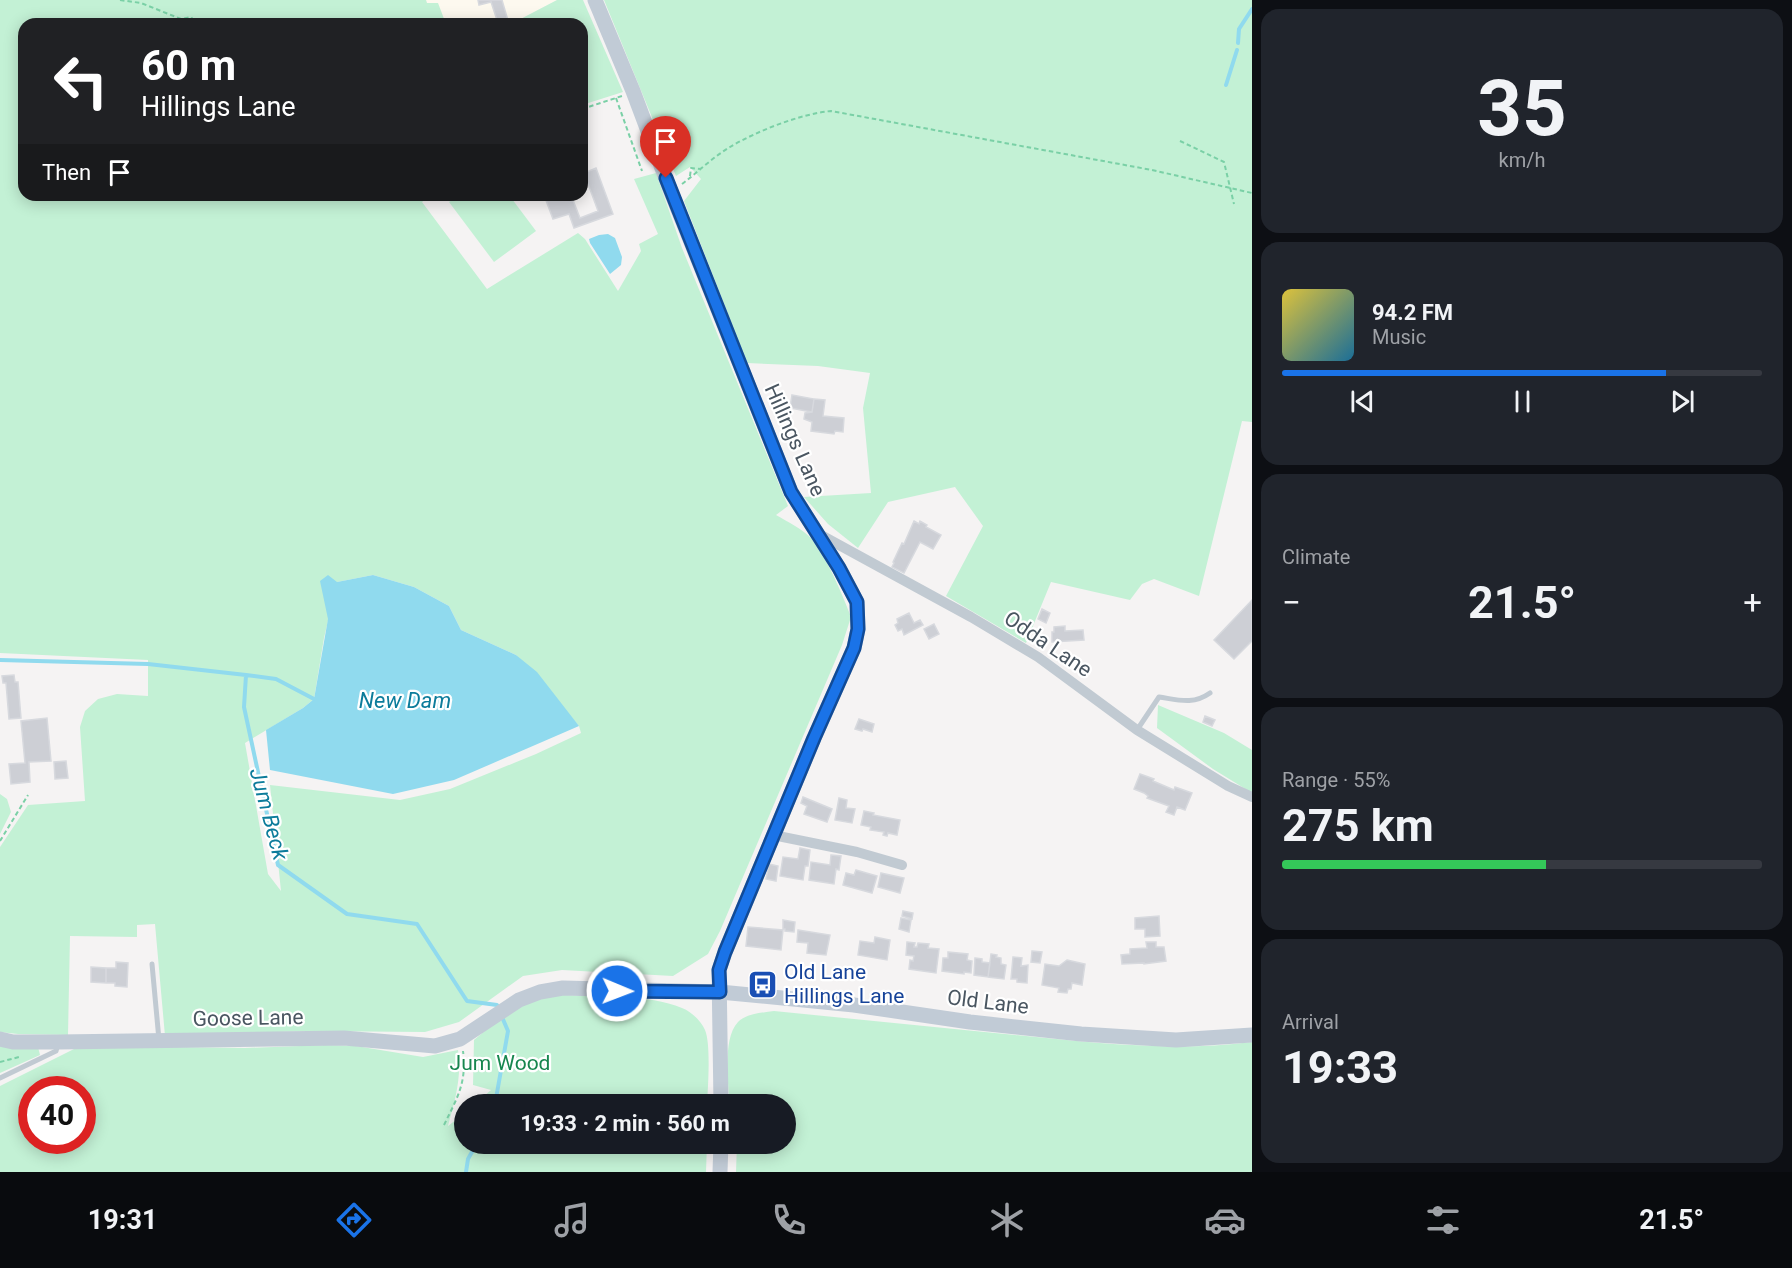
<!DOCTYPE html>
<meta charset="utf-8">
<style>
:root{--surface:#171b24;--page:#20242c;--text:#f1f3f6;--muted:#9ea1a6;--line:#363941;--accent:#1a73e8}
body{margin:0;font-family:Roboto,sans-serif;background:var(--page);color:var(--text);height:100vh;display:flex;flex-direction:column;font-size:22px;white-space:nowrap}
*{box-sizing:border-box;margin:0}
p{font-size:20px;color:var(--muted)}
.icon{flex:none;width:33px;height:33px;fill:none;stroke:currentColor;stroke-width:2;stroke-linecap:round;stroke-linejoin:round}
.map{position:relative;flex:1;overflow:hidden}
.details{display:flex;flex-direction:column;gap:9px;padding:9px;background:#0d0f14;width:540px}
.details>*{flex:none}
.guide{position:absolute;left:18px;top:18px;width:570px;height:183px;border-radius:18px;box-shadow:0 3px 15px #0003;background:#202124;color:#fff;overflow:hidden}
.speed{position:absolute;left:18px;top:1076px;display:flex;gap:12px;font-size:30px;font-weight:700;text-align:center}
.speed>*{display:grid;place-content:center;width:78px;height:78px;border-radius:50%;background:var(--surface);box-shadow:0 3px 15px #0003;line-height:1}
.speed .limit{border:9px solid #d22;background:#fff;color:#111}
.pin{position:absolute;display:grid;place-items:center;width:51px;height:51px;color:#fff;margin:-62px -26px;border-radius:50% 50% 50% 0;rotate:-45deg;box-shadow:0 0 6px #0007}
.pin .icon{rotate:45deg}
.me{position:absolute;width:66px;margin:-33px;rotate:91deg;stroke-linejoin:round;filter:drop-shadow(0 0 4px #0008)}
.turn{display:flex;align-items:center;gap:21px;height:126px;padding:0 24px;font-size:27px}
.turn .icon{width:78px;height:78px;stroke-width:2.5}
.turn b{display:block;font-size:42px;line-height:51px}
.then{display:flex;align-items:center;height:57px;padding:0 24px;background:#0003;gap:12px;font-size:22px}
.big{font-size:45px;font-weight:700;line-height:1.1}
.details .tile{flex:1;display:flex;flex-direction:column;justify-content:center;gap:9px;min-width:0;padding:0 21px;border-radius:18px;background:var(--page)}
.details .dial{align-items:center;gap:0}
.dial b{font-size:78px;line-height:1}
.song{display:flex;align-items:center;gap:18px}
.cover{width:72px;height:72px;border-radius:9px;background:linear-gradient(135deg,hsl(50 70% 55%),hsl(200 70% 35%))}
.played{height:6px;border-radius:3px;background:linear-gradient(90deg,var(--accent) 80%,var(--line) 80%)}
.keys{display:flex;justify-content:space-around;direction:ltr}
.heat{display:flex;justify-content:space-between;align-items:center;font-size:33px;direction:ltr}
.charge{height:9px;border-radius:4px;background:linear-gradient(90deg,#34c759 55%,var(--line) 0)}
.trip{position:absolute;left:454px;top:1094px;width:342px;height:60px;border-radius:30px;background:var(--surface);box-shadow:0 3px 15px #0003;font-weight:700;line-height:60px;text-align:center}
.menu{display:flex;height:96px;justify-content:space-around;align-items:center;background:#090b0e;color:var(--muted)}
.menu .icon{width:42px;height:42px}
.menu .selected{color:var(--accent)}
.menu b{font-size:27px;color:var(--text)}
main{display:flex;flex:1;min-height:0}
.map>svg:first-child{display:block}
</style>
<main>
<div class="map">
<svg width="1252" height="1172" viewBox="0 0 1252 1172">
<rect width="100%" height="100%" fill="#f5f3f3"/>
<path fill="#fdf9ef" d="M 426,0 L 557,0 L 511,24 L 446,24 L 442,14 L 427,3 Z"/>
<path fill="#c3f1d5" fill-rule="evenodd" d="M 0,0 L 426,0 L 427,3 L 438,3 L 446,24 L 24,24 L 24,195 L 431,195 L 422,202 L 487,289 L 578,233 L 585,239 L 618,291 L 641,251 L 639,244 L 658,234 L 634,179 L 656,173 L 682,248 L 788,506 L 776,515 C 788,522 801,528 811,538 C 826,555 843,596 851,617 L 842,645 L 720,931 L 708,954 L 673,976 L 562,970 L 523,976 L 459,1022 L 425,1032 L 307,1031 L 165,1036 L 155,924 L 137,925 L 137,937 L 70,936 L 68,1035 L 18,1034 L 0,1032 L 0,847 L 28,805 L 85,801 L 80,727 L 85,711 L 98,699 L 117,694 L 148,696 L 148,660 L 0,653 ZM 373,575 L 414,587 L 449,606 L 461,630 L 516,655 L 579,726 L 581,733 L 536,754 L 450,789 L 400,800 L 270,785 L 281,891 L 268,874 L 245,743 L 303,708 L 314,699 L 324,638 L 337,582 Z
M 557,0 L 583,0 L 623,92 L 582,105 L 582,24 L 511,24 Z
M 604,0 L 1252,0 L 1252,422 L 1242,421 L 1199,596 L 1154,579 L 1142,584 L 1130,600 L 1051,582 L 1026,643 L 946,596 L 983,526 L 955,487 L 888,502 L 858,548 L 828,524 L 804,497 L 871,493 L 863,408 L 870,373 L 818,366 L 747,363 L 684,201 L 701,179 L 690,167 L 676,176 Z
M 460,195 L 509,195 L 536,231 L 494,262 L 449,202 Z
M 1158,705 L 1224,733 L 1252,750 L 1252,793 L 1213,769 L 1157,728 Z
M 0,794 L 7,799 L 11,812 L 0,834 Z
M 563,995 C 600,997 648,994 682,1008 C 692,1012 701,1021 705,1030 C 711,1044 708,1087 707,1104 L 475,1104 L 491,1090 L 473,1085 L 474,1040 L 506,1013 L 542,996 Z
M 774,1011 C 854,1019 934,1027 1015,1035 C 1094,1043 1173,1052 1252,1042 L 1252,1172 L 736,1172 L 737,1143 L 786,1143 L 786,1104 L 729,1104 C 729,1082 722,1039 738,1022 C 747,1013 762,1013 774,1011 Z
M 0,1045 L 38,1047 L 40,1055 L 0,1073 Z
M 326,1045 L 356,1046 L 423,1057 L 458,1050 C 462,1077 455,1100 448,1126 L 465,1113 L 465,1143 L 707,1143 L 706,1172 L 0,1172 L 0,1086 L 76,1048 L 106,1046 L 245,1048 ZM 32,1089 L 82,1089 L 82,1140 L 32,1140 Z"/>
<path fill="#90daee" d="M 608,234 L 615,238 L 622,257 L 621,265 L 610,274 L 590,243 L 589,239 L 599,235 Z
M 328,575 L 337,582 L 373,575 L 414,587 L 449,606 L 461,630 L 516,655 L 537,672 L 579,726 L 454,780 L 393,794 L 270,770 L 266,730 L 303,708 L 314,699 L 328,619 L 320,581 Z"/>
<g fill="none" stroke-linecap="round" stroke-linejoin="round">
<path stroke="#90daee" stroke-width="4" d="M 1238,43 L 1239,29 L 1252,9
M 1226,85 L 1237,50
M 0,660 L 148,664 L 246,675 L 276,679 L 314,699
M 246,675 L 244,707 L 278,865 L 347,914 L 417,924 L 467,1001 L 497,1005 L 499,1010
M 495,1104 L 508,1031 L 502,1017
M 466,1172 L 468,1159 L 477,1143"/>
</g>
<path fill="#cdcfd5" stroke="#d7d9de" stroke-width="1.5" d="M 478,0 L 502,0 L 509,24 L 486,24 L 485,21 L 488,20 L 489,22 L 497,20 L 491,2 L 479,5 Z
M 596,168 L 613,214 L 574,228 L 569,214 L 553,219 L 544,195 L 571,195 L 580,218 L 598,211 L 587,181 L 582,183 L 582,174 Z
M 792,395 L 814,399 L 812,412 L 790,408 Z
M 814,399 L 825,400 L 823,416 L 844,418 L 843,432 L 835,431 L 834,434 L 811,431 L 812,422 L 804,419 L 805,413 L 812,412 Z
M 914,521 L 919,524 L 920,521 L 927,525 L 926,527 L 941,535 L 933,549 L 920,542 L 904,573 L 892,567 L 894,563 L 893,562 L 902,543 L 904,544 Z
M 1252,600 L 1252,641 L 1234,659 L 1214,640 Z
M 1042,609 L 1050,613 L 1046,623 L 1038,619 Z
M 909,613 L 914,623 L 920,620 L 923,625 L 904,635 L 902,629 L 898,631 L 895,625 L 898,623 L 897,619 Z
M 934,624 L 939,634 L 929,639 L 924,629 Z
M 1065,626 L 1065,631 L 1083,630 L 1084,640 L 1052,642 L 1052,632 L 1054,632 L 1054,627 Z
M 14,675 L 15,682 L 18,682 L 21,718 L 9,719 L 6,683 L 3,683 L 2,676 Z
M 1205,716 L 1215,720 L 1212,726 L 1203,722 Z
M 47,718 L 51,761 L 29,762 L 30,782 L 11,784 L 9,764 L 25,763 L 21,721 Z
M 859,719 L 874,724 L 872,732 L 863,729 L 862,731 L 855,729 Z
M 66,761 L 68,778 L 55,779 L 54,762 Z
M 1140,774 L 1154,779 L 1153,781 L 1174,790 L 1175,787 L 1192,793 L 1185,810 L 1177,807 L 1174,815 L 1166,812 L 1169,806 L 1147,798 L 1148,796 L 1144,793 L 1134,789 Z
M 803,797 L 832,809 L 827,822 L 804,814 L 807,806 L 801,803 Z
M 839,798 L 847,800 L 846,808 L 855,809 L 852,823 L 835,820 Z
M 864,811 L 874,813 L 873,815 L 900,820 L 897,835 L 888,833 L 887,836 L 883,835 L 884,832 L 870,830 L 871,827 L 861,825 Z
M 800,848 L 810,850 L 808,866 L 805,866 L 803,880 L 780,876 L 783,857 L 798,859 Z
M 831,855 L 841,856 L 839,870 L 836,869 L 834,884 L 809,880 L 811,862 L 830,865 Z
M 769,864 L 778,866 L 776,881 L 766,879 Z
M 856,870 L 877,876 L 872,893 L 843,885 L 846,873 L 854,875 Z
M 881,873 L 904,878 L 900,893 L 878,887 Z
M 903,911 L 913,913 L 912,919 L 902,916 Z
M 1159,916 L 1160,936 L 1145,937 L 1145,929 L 1135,929 L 1135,918 Z
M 901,918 L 911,920 L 909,932 L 899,929 Z
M 783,920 L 795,922 L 794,932 L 785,931 L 785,929 L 783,929 Z
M 748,927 L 783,930 L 781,950 L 746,946 Z
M 798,930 L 830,935 L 826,955 L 807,953 L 808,943 L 797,942 Z
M 875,937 L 890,940 L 887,960 L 858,955 L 860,941 L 874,943 Z
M 907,942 L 915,943 L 914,947 L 917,947 L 918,943 L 929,944 L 928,948 L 939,949 L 936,973 L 909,969 L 910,960 L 913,961 L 914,956 L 906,955 Z
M 1146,942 L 1156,942 L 1156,947 L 1164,947 L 1166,961 L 1144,964 L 1144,963 L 1122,964 L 1121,955 L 1130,954 L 1130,949 L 1147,948 Z
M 1032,951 L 1042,952 L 1040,963 L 1031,962 Z
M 948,952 L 968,954 L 967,960 L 972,961 L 971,973 L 964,972 L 964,974 L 942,971 L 943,958 L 948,958 Z
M 991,954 L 997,955 L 996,957 L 1001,958 L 1001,964 L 1006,965 L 1004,979 L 988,977 Z
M 1013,957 L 1022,958 L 1021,966 L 1028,965 L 1027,983 L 1017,982 L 1017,979 L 1011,979 Z
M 975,958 L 982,959 L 982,962 L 990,963 L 988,977 L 974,975 Z
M 1067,960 L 1085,964 L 1082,985 L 1072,983 L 1071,989 L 1068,989 L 1067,993 L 1058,992 L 1059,988 L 1042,985 L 1045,964 L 1059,966 Z
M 116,962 L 128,963 L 127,987 L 115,986 L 115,983 L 106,983 L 106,968 L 116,968 Z
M 91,967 L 106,968 L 106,983 L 91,982 Z"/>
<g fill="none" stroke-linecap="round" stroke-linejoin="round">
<path stroke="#7ad0a6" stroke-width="2" stroke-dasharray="4.5 3" stroke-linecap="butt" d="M 120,0 L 141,3 L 181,19 L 191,17 L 196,24
M 616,98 L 642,171
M 582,109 L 622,96
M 1180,141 L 1224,162 L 1234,204
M 690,176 L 691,168 L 701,169
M 682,184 C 698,172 713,157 730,147 C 757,131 800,114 831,111 L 1152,170 L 1252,193
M 0,841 L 28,795
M 0,1062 L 19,1057
M 444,1125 C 457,1098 467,1083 463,1051"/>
<path stroke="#c1cad2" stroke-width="5" d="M 1137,730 L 1159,697 C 1179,700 1193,705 1210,693
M 152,964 L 159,1040
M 0,1078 L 56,1051 L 58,1044"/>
<path stroke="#c1cad2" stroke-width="10" d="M 819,534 L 971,617 L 1038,657 L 1137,730 L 1228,786 L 1252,797
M 773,835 L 857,852 L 902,865"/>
<path stroke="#c1cbd6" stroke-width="15" d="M 595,0 L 633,91 L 671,192 L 791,492 L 839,568 L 857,602 L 858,629 L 854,648 L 814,738 L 725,952 L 719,970 L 721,1104
M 0,1039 L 13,1042 L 58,1042 L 344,1038 L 435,1046 L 460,1039 L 519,1000 L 540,992 L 563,988 L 720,992 L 854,1005 L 970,1022 L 1081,1034 L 1176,1040 L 1252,1035
M 720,1172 L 721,1143"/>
</g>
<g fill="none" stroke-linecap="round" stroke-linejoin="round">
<defs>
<path id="route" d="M 617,991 L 720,992 L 719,970 L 725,952 L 814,738 L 854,648 L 858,629 L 857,602 L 839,568 L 791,492 L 666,178"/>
</defs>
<use href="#route" stroke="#114b97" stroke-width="15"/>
<use href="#route" stroke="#1a73e8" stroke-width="10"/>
</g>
<defs>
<symbol id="bus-square" viewBox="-11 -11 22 22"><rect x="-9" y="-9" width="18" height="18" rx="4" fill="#1a4fb4" stroke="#fff"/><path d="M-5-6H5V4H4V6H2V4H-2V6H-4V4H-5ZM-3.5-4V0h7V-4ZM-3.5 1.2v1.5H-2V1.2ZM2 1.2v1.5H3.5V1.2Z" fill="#fff"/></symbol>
</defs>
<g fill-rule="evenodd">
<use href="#bus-square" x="746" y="968" width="33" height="33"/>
</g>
<g text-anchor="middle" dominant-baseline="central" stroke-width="4.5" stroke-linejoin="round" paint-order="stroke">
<g font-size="21" fill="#4a5661" stroke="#fff">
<text transform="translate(795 440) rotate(66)">Hillings Lane</text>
<text transform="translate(1048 644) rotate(34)">Odda Lane</text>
<text transform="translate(988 1002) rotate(7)">Old Lane</text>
<text transform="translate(248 1018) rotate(-1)">Goose Lane</text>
</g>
<g font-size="21" fill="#164399" stroke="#fff" text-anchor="start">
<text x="784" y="972">Old Lane<tspan x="784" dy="24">Hillings Lane</tspan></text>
</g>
<g font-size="21" fill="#17864f" stroke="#fff">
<text x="500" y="1063">Jum Wood</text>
</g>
<g font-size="22" font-style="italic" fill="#0c7c9b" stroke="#fff">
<text x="405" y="700">New Dam</text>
<text transform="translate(269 814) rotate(75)">Jum Beck</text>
</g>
</g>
</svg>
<div class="speed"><div class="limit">40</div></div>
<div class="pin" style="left:666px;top:178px;background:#d93025"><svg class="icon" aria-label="arrive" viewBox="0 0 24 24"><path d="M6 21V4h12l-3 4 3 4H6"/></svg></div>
<svg class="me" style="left:617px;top:991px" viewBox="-20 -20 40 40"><circle r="17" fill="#1a73e8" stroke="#fff" stroke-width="3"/><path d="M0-11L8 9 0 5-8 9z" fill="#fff"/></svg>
<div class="trip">19:33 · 2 min · 560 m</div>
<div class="guide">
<div class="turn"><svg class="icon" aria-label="left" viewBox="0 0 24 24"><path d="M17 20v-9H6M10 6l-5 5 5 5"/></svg><div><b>60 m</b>Hillings Lane</div></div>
<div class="then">Then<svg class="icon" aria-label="arrive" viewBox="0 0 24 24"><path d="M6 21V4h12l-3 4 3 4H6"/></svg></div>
</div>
</div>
<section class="details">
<div class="tile dial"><b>35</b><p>km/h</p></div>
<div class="tile">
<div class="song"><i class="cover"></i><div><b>94.2 FM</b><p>Music</p></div></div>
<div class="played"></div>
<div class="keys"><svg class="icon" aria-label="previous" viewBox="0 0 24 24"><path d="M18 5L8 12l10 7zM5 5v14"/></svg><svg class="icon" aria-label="pause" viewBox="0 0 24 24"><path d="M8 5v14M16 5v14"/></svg><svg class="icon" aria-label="next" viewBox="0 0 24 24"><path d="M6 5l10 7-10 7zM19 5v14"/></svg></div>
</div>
<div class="tile"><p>Climate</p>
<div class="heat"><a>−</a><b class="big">21.5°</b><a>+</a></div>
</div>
<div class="tile"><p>Range · 55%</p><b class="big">275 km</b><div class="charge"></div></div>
<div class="tile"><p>Arrival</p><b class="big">19:33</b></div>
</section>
</main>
<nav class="menu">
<b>19:31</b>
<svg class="icon selected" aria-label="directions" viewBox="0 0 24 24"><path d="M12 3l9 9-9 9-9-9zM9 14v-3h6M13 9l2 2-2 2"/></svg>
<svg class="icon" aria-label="music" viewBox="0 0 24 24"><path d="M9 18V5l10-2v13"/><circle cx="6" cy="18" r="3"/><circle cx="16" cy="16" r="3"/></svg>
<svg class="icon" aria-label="phone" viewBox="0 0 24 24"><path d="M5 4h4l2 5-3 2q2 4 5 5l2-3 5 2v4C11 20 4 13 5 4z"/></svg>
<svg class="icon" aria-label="climate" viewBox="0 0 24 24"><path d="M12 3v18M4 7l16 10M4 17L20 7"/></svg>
<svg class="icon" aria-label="car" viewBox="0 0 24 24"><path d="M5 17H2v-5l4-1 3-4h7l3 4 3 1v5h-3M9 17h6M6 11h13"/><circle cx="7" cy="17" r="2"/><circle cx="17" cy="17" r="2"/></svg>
<svg class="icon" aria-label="filters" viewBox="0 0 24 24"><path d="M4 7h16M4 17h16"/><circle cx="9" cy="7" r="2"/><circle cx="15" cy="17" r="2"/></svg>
<b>21.5°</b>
</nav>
